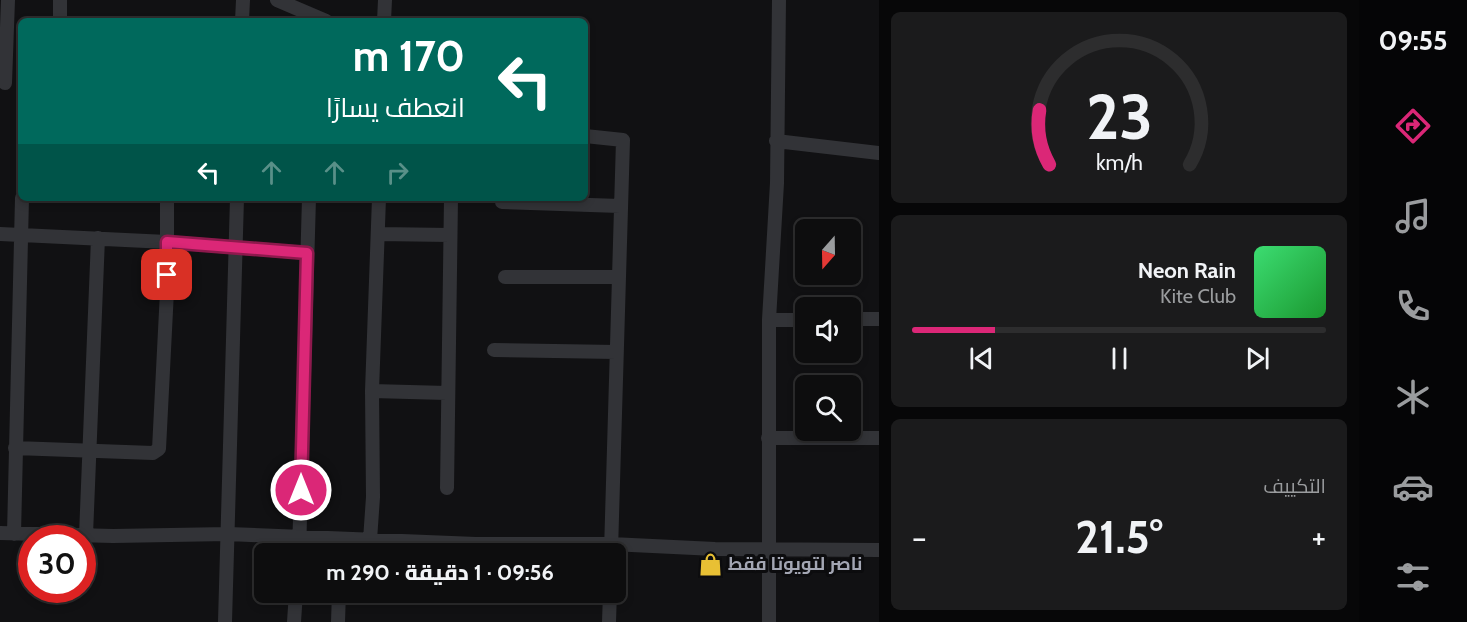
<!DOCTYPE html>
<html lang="ar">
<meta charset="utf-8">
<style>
:root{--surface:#0d0d0e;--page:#1b1b1c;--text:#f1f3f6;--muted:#9a9c9e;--line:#2d2d2e;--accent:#db2777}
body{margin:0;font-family:Cabin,Cairo,sans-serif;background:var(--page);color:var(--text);direction:rtl;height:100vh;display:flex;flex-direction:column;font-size:22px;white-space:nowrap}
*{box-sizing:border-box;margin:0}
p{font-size:20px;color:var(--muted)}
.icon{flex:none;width:33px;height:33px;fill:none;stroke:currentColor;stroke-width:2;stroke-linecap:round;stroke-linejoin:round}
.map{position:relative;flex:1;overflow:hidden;direction:ltr}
.details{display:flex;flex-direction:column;gap:12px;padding:12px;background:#070708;width:480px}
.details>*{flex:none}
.banner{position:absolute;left:18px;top:18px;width:570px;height:183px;border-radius:9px;box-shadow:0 3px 9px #0003,0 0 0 2px var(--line);direction:rtl;background:#00695c;color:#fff;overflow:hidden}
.needle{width:39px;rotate:200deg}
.controls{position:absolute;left:795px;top:219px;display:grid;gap:12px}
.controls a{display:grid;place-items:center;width:66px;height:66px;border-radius:9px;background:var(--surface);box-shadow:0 3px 9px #0003,0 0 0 2px var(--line);font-size:30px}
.speed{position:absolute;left:18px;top:525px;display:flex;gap:12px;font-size:30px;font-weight:700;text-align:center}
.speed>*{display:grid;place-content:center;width:78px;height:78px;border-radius:50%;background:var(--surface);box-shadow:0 3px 9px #0003,0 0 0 2px var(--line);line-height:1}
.speed .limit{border:9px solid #d22;background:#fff;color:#111}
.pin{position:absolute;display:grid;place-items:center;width:51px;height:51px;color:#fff;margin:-26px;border-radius:12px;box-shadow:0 3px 9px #0006}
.me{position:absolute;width:66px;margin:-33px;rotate:0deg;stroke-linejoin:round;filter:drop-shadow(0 0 4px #0008)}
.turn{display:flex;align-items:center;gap:21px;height:126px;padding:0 24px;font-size:27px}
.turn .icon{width:78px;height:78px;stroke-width:2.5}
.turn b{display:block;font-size:42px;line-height:51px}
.lanes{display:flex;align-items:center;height:57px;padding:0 24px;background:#0003;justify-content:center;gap:30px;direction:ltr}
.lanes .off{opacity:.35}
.big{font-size:45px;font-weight:800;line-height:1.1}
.details .widget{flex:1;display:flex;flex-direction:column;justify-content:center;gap:9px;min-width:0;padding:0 21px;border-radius:9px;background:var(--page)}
.details .dial{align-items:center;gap:0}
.dial svg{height:156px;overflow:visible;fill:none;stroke:var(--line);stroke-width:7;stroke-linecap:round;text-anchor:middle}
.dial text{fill:var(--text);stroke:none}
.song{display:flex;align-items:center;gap:18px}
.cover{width:72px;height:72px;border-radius:9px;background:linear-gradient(135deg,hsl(140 70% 55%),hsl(130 70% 35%))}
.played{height:6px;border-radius:3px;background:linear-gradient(90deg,var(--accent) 20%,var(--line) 20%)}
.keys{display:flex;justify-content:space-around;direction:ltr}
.heat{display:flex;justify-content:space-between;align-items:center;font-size:33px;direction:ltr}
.trip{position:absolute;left:254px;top:543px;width:372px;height:60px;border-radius:9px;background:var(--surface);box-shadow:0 3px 9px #0003,0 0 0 2px var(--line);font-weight:800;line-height:60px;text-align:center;direction:rtl}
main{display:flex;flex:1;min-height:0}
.tabs{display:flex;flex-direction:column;width:108px;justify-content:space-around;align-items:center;background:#050506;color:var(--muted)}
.tabs .icon{width:42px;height:42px}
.tabs .current{color:var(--accent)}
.tabs b{font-size:27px;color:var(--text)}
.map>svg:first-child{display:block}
</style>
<main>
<nav class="tabs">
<b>09:55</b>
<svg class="icon current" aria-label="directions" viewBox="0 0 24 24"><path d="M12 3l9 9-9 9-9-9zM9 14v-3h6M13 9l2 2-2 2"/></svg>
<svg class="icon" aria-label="music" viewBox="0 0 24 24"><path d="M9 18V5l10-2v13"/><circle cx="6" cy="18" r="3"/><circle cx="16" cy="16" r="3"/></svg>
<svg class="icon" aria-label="phone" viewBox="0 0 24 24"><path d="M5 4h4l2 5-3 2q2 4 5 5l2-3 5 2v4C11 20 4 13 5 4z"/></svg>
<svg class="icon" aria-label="climate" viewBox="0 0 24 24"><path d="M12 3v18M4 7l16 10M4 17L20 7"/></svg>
<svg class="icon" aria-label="car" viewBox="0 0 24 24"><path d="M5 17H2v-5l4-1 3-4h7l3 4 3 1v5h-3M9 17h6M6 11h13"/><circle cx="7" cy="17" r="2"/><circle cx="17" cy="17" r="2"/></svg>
<svg class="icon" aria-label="filters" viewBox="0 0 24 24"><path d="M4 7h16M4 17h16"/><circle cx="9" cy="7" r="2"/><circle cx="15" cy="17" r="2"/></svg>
</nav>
<section class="details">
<div class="widget dial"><svg viewBox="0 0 100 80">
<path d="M14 69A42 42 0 1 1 86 69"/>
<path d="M14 69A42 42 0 0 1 9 41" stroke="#db2777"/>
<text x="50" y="56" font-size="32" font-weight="700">23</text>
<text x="50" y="72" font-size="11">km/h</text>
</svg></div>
<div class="widget">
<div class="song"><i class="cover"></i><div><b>Neon Rain</b><p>Kite Club</p></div></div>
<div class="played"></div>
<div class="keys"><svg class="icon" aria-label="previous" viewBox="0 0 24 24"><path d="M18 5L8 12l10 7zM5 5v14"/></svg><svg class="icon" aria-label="pause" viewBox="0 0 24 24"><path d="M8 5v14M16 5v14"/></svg><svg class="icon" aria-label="next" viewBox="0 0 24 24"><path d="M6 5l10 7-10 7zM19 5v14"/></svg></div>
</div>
<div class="widget"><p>التكييف</p>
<div class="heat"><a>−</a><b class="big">21.5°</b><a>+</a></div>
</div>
</section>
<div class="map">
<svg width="879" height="622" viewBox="0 0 879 622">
<rect width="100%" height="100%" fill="#111113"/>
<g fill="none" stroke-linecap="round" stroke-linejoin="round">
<path stroke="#323337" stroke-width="14" d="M 277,0 L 326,21
M 60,21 L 60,0
M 242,21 L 243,0
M 384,21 L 385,0
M 5,83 L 8,0
M 585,136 L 623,140 L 611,551
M 776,141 L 879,153
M 502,202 L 620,206
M 0,234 L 167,242 L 307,253
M 378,234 L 450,235
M 505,277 L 618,277
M 850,319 L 879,319
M 769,320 L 806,320
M 494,350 L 616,352
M 372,391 L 447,393
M 768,438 L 879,438
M 15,448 L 153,453 L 159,449 L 167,291 L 167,198
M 447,488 L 451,198
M 0,533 L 113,536 L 228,534 L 476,544 L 611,544 L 715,549 L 879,550
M 14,534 L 22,198
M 86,535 L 98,238
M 370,540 L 373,497 L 372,391 L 379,198
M 299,554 L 309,198
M 225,622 L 237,198
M 294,622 L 296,592
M 338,622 L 339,592
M 609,622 L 610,592
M 769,622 L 769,320 L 777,183 L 779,0"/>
</g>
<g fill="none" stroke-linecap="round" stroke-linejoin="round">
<defs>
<path id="route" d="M 167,275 L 167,242 L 307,253 L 301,490"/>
</defs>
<use href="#route" stroke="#8e194d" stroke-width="15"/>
<use href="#route" stroke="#db2777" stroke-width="10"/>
</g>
<defs>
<symbol id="shop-bare" viewBox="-9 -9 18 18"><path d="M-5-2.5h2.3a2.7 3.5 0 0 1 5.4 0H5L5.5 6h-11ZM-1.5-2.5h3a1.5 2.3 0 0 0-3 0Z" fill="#e8c034" stroke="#0c0c0e" stroke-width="2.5" paint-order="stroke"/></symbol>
</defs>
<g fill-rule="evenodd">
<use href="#shop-bare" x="694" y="548" width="33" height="33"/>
</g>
<g text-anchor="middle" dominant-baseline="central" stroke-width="6" stroke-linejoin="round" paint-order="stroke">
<g font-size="18" font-weight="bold" fill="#a3a6b3" stroke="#0c0c0e" text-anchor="start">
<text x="728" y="564">ناصر لتويوتا فقط</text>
</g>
</g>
</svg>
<div class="controls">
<a><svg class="needle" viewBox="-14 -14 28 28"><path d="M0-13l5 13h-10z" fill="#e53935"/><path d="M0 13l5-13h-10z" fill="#9a9c9e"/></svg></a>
<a><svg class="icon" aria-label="sound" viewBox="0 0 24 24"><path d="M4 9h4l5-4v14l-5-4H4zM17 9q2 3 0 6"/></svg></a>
<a><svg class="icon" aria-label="search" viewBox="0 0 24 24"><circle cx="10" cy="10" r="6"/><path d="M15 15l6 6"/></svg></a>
</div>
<div class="speed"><div class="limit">30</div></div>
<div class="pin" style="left:167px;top:275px;background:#d93025"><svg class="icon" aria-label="arrive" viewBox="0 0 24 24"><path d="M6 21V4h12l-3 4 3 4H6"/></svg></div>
<svg class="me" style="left:301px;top:490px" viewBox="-20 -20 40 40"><circle r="17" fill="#db2777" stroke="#fff" stroke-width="3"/><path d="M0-11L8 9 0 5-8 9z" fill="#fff"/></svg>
<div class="trip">09:56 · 1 دقيقة · 290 m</div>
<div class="banner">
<div class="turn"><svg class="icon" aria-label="left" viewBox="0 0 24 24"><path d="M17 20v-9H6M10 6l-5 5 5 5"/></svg><div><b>170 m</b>انعطف يسارًا</div></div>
<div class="lanes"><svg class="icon" aria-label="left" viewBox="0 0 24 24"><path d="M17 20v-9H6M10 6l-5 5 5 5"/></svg><svg class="icon off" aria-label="ahead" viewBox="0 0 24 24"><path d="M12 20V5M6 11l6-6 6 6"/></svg><svg class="icon off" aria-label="ahead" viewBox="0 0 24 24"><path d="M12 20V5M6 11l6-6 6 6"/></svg><svg class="icon off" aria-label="right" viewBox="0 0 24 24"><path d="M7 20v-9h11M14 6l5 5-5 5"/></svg></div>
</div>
</div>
</main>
